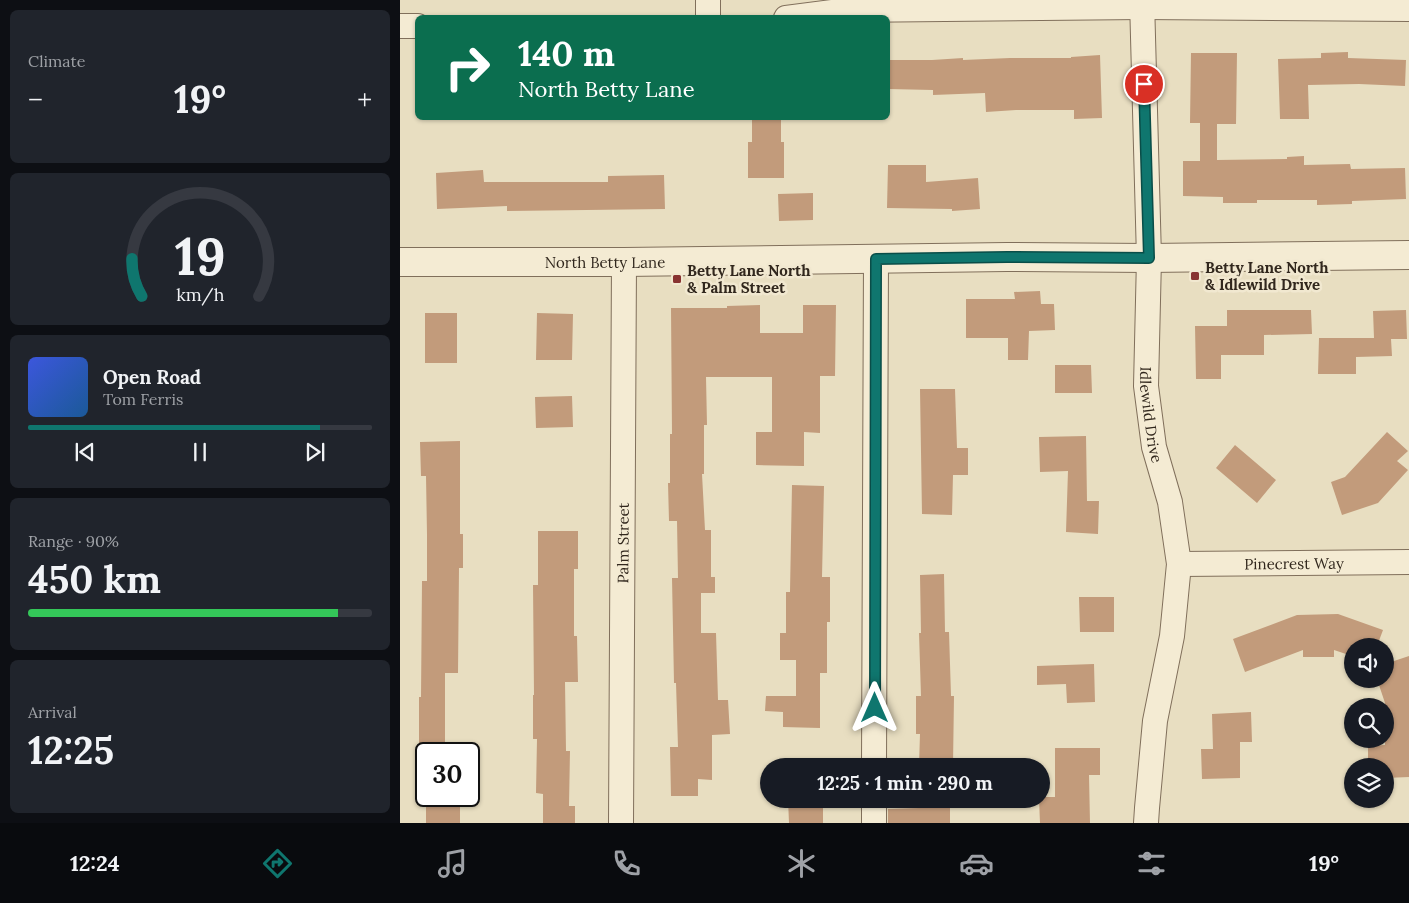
<!DOCTYPE html>
<meta charset="utf-8">
<style>
:root{--surface:#171b24;--page:#20242c;--text:#f1f3f6;--muted:#9ea1a6;--line:#363941;--accent:#0f766e}
body{margin:0;font-family:Lora,serif;background:var(--page);color:var(--text);height:100vh;display:flex;flex-direction:column;font-size:19px;white-space:nowrap}
*{box-sizing:border-box;margin:0}
p{font-size:16px;color:var(--muted)}
.icon{flex:none;width:28px;height:28px;fill:none;stroke:currentColor;stroke-width:2;stroke-linecap:round;stroke-linejoin:round}
.map{position:relative;flex:1;overflow:hidden}
.details{display:flex;flex-direction:column;gap:10px;padding:10px;background:#0d0f14;width:400px}
.details>*{flex:none}
.hud{position:absolute;left:15px;top:15px;width:475px;height:105px;border-radius:8px;box-shadow:0 1px 4px #0004;background:#0b6e4f;color:#fff;overflow:hidden}
.controls{position:absolute;left:944px;top:638px;display:grid;gap:10px}
.controls a{display:grid;place-items:center;width:50px;height:50px;border-radius:50%;background:var(--surface);box-shadow:0 1px 4px #0004;font-size:25px}
.speed{position:absolute;left:15px;top:742px;display:flex;gap:10px;font-size:25px;font-weight:700;text-align:center}
.speed>*{display:grid;place-content:center;width:65px;height:65px;border-radius:50%;background:var(--surface);box-shadow:0 1px 4px #0004;line-height:1}
.speed .limit{border:2px solid #111;border-radius:8px;background:#fff;color:#111}
.pin{position:absolute;display:grid;place-items:center;width:42px;height:42px;color:#fff;margin:-21px;border:2px solid #fff;border-radius:50%;box-shadow:0 1px 5px #0007}
.me{position:absolute;width:55px;margin:-28px;rotate:0deg;stroke-linejoin:round;filter:drop-shadow(0 0 4px #0008)}
.turn{display:flex;align-items:center;gap:18px;height:105px;padding:0 20px;font-size:22px}
.turn .icon{width:65px;height:65px;stroke-width:2.5}
.turn b{display:block;font-size:35px;line-height:42px}
.big{font-size:38px;font-weight:800;line-height:1.1}
.details .card{flex:1;display:flex;flex-direction:column;justify-content:center;gap:8px;min-width:0;padding:0 18px;border-radius:8px;background:var(--page)}
.details .dial{align-items:center;gap:0}
.dial svg{height:130px;overflow:visible;fill:none;stroke:var(--line);stroke-width:7;stroke-linecap:round;text-anchor:middle}
.dial text{fill:var(--text);stroke:none}
.song{display:flex;align-items:center;gap:15px}
.cover{width:60px;height:60px;border-radius:8px;background:linear-gradient(135deg,hsl(230 70% 55%),hsl(210 70% 35%))}
.played{height:5px;border-radius:2px;background:linear-gradient(90deg,var(--accent) 85%,var(--line) 85%)}
.keys{display:flex;justify-content:space-around;direction:ltr}
.heat{display:flex;justify-content:space-between;align-items:center;font-size:28px;direction:ltr}
.charge{height:8px;border-radius:4px;background:linear-gradient(90deg,#34c759 90%,var(--line) 0)}
.trip{position:absolute;left:360px;top:758px;width:290px;height:50px;border-radius:25px;background:var(--surface);box-shadow:0 1px 4px #0004;font-weight:800;line-height:50px;text-align:center}
.dock{display:flex;height:80px;justify-content:space-around;align-items:center;background:#090b0e;color:var(--muted)}
.dock .icon{width:35px;height:35px}
.dock .active{color:var(--accent)}
.dock b{font-size:22px;color:var(--text)}
main{display:flex;flex:1;min-height:0}
.map>svg:first-child{display:block}
</style>
<main>
<section class="details">
<div class="card"><p>Climate</p>
<div class="heat"><a>−</a><b class="big">19°</b><a>+</a></div>
</div>
<div class="card dial"><svg viewBox="0 0 100 80">
<path d="M14 69A42 42 0 1 1 86 69"/>
<path d="M14 69A42 42 0 0 1 8 46" stroke="#0f766e"/>
<text x="50" y="56" font-size="32" font-weight="700">19</text>
<text x="50" y="72" font-size="11">km/h</text>
</svg></div>
<div class="card">
<div class="song"><i class="cover"></i><div><b>Open Road</b><p>Tom Ferris</p></div></div>
<div class="played"></div>
<div class="keys"><svg class="icon" aria-label="previous" viewBox="0 0 24 24"><path d="M18 5L8 12l10 7zM5 5v14"/></svg><svg class="icon" aria-label="pause" viewBox="0 0 24 24"><path d="M8 5v14M16 5v14"/></svg><svg class="icon" aria-label="next" viewBox="0 0 24 24"><path d="M6 5l10 7-10 7zM19 5v14"/></svg></div>
</div>
<div class="card"><p>Range · 90%</p><b class="big">450 km</b><div class="charge"></div></div>
<div class="card"><p>Arrival</p><b class="big">12:25</b></div>
</section>
<div class="map">
<svg width="1009" height="823" viewBox="0 0 1009 823">
<rect width="100%" height="100%" fill="#e8dec1"/>
<path fill="#c29b7b" d="M 948,52 L 948,58 L 1006,60 L 1005,86 L 959,84 L 908,85 L 909,119 L 880,119 L 878,59 L 921,58 L 921,53 Z
M 791,53 L 837,53 L 836,124 L 817,124 L 817,160 L 887,159 L 887,157 L 904,156 L 904,165 L 950,164 L 951,169 L 1005,168 L 1006,199 L 952,201 L 952,204 L 917,205 L 917,200 L 857,200 L 857,203 L 823,203 L 823,197 L 783,196 L 783,161 L 800,161 L 800,123 L 790,123 Z
M 700,55 L 702,118 L 674,119 L 674,110 L 616,110 L 586,112 L 585,93 L 533,95 L 533,90 L 488,89 L 488,60 L 532,60 L 563,58 L 563,60 L 610,58 L 671,58 L 671,57 Z
M 352,118 L 381,118 L 381,142 L 384,142 L 384,178 L 348,178 L 348,142 L 352,142 Z
M 488,165 L 526,165 L 526,182 L 578,178 L 580,209 L 552,211 L 552,209 L 487,208 Z
M 83,170 L 84,182 L 208,182 L 208,176 L 264,175 L 265,209 L 107,211 L 107,206 L 37,209 L 36,173 Z
M 413,193 L 413,220 L 379,221 L 378,194 Z
M 640,291 L 641,304 L 654,304 L 655,330 L 629,331 L 628,360 L 608,360 L 608,338 L 566,338 L 566,299 L 615,299 L 614,292 Z
M 360,305 L 360,333 L 403,333 L 403,305 L 436,305 L 435,376 L 420,376 L 420,433 L 404,432 L 404,466 L 356,465 L 356,432 L 372,432 L 372,377 L 306,377 L 307,425 L 304,425 L 304,474 L 302,474 L 305,530 L 311,530 L 311,577 L 315,577 L 315,593 L 301,593 L 301,633 L 316,633 L 318,700 L 328,700 L 330,734 L 312,735 L 312,780 L 298,779 L 298,796 L 271,796 L 270,747 L 278,747 L 276,683 L 274,683 L 272,578 L 278,578 L 277,521 L 269,521 L 268,483 L 270,483 L 270,434 L 272,434 L 271,308 L 327,308 L 327,306 Z
M 827,310 L 911,310 L 912,334 L 864,335 L 864,355 L 821,355 L 821,379 L 796,379 L 795,326 L 827,326 Z
M 1006,310 L 1007,339 L 991,339 L 992,356 L 956,357 L 956,374 L 918,374 L 919,338 L 974,338 L 973,311 Z
M 25,313 L 57,313 L 57,363 L 25,363 Z
M 137,313 L 173,314 L 172,360 L 136,360 Z
M 655,365 L 691,365 L 692,393 L 655,393 Z
M 520,389 L 555,389 L 557,448 L 568,448 L 568,475 L 553,475 L 552,515 L 522,514 Z
M 172,396 L 173,427 L 136,428 L 135,397 Z
M 987,432 L 1008,451 L 997,461 L 1008,470 L 978,503 L 942,515 L 931,482 L 945,477 Z
M 686,436 L 687,501 L 699,501 L 698,534 L 666,532 L 668,471 L 640,472 L 639,437 Z
M 60,441 L 60,534 L 63,534 L 63,568 L 59,568 L 58,673 L 45,673 L 45,754 L 19,754 L 19,697 L 21,697 L 22,581 L 27,581 L 27,534 L 26,476 L 21,476 L 20,442 Z
M 835,445 L 876,480 L 857,503 L 816,468 Z
M 392,485 L 424,486 L 422,577 L 430,577 L 430,622 L 427,622 L 427,673 L 420,673 L 420,728 L 383,727 L 383,712 L 365,711 L 366,696 L 396,696 L 396,660 L 380,660 L 380,633 L 386,633 L 386,592 L 390,592 Z
M 138,531 L 178,531 L 178,569 L 174,569 L 174,636 L 177,636 L 178,682 L 165,682 L 166,751 L 170,751 L 169,806 L 175,806 L 175,823 L 143,823 L 143,794 L 136,793 L 137,739 L 133,739 L 133,695 L 134,695 L 133,585 L 138,585 Z
M 544,574 L 545,632 L 549,632 L 551,696 L 554,696 L 553,766 L 519,766 L 520,734 L 516,734 L 516,696 L 521,696 L 519,633 L 521,633 L 520,575 Z
M 679,597 L 714,597 L 714,632 L 680,632 Z
M 938,614 L 983,630 L 977,646 L 952,646 L 952,656 L 934,650 L 934,657 L 903,657 L 903,650 L 845,672 L 833,639 L 897,615 Z
M 1009,656 L 1009,777 L 985,778 L 985,766 L 968,766 L 968,746 L 985,745 L 985,703 L 977,679 L 985,679 L 985,664 Z
M 694,664 L 695,702 L 667,703 L 666,684 L 637,685 L 637,666 Z
M 851,712 L 852,742 L 840,742 L 840,778 L 802,779 L 801,749 L 813,749 L 812,714 Z
M 655,748 L 700,748 L 700,775 L 689,775 L 690,823 L 640,823 L 639,799 L 641,799 L 641,797 L 655,797 Z
M 388,799 L 423,799 L 423,823 L 389,823 Z
M 26,805 L 60,805 L 60,823 L 26,823 Z
M 550,807 L 550,823 L 488,823 L 488,809 Z"/>
<g fill="none" stroke-linecap="round" stroke-linejoin="round">
<defs>
<g id="minor">
<path d="M 308,0 L 308,18"/>
<path id="s1" d="M 742,0 L 749,258 L 746,386 L 754,447 L 770,502 L 779,564 L 772,636 L 755,721 L 747,808 L 746,823"/>
<path d="M 386,18 L 447,10 L 742,7 L 1009,9"/>
<path d="M 0,26 L 18,26"/>
<path id="s2" d="M 779,564 L 1009,562"/>
<path d="M 474,766 L 476,259"/>
<path id="s3" d="M 221,823 L 224,262"/>
<path d="M 474,823 L 474,799"/>
</g>
<g id="tertiary">
<path id="s4" d="M 0,262 L 224,262 L 607,257 L 749,258 L 1009,255"/>
</g>
</defs>
<use href="#minor" stroke="#806f5b" stroke-width="26"/>
<use href="#tertiary" stroke="#806f5b" stroke-width="30"/>
<use href="#minor" stroke="#f4ebd3" stroke-width="24"/>
<use href="#tertiary" stroke="#f4ebd3" stroke-width="28"/>
</g>
<g fill="none" stroke-linecap="round" stroke-linejoin="round">
<defs>
<path id="route" d="M 475,708 L 476,259 L 607,257 L 749,258 L 744,84"/>
</defs>
<use href="#route" stroke="#0a4d48" stroke-width="12"/>
<use href="#route" stroke="#0f766e" stroke-width="9"/>
</g>
<g fill="#883331" stroke="#f1e8d0" stroke-width="2">
<rect x="790" y="271" width="10" height="10" rx="2.5"/>
<rect x="272" y="274" width="10" height="10" rx="2.5"/>
</g>
<g text-anchor="middle" dominant-baseline="central" stroke-width="5" stroke-linejoin="round" paint-order="stroke">
<g font-size="15" fill="#31271d" stroke="#f1e8d0">
<text stroke="none"><textPath href="#s4" startOffset="205">North Betty Lane</textPath></text>
<text stroke="none"><textPath href="#s1" startOffset="415">Idlewild Drive</textPath></text>
<text stroke="none"><textPath href="#s3" startOffset="280">Palm Street</textPath></text>
<text stroke="none"><textPath href="#s2" startOffset="115">Pinecrest Way</textPath></text>
</g>
<g font-size="15" font-weight="bold" fill="#31271d" stroke="#f1e8d0" text-anchor="start">
<text x="805" y="267">Betty Lane North<tspan x="805" dy="17">&amp; Idlewild Drive</tspan></text>
<text x="287" y="270">Betty Lane North<tspan x="287" dy="17">&amp; Palm Street</tspan></text>
</g>
</g>
</svg>
<div class="controls">
<a><svg class="icon" aria-label="sound" viewBox="0 0 24 24"><path d="M4 9h4l5-4v14l-5-4H4zM17 9q2 3 0 6"/></svg></a>
<a><svg class="icon" aria-label="search" viewBox="0 0 24 24"><circle cx="10" cy="10" r="6"/><path d="M15 15l6 6"/></svg></a>
<a><svg class="icon" aria-label="layers" viewBox="0 0 24 24"><path d="M12 4l9 5-9 5-9-5zM3 14l9 5 9-5"/></svg></a>
</div>
<div class="speed"><div class="limit">30</div></div>
<div class="pin" style="left:744px;top:84px;background:#d93025"><svg class="icon" aria-label="arrive" viewBox="0 0 24 24"><path d="M6 21V4h12l-3 4 3 4H6"/></svg></div>
<svg class="me" style="left:475px;top:708px" viewBox="-20 -20 40 40"><path d="M0-17L14 15 0 8-14 15z" fill="#0f766e" stroke="#fff" stroke-width="4"/></svg>
<div class="trip">12:25 · 1 min · 290 m</div>
<div class="hud">
<div class="turn"><svg class="icon" aria-label="right" viewBox="0 0 24 24"><path d="M7 20v-9h11M14 6l5 5-5 5"/></svg><div><b>140 m</b>North Betty Lane</div></div>
</div>
</div>
</main>
<nav class="dock">
<b>12:24</b>
<svg class="icon active" aria-label="directions" viewBox="0 0 24 24"><path d="M12 3l9 9-9 9-9-9zM9 14v-3h6M13 9l2 2-2 2"/></svg>
<svg class="icon" aria-label="music" viewBox="0 0 24 24"><path d="M9 18V5l10-2v13"/><circle cx="6" cy="18" r="3"/><circle cx="16" cy="16" r="3"/></svg>
<svg class="icon" aria-label="phone" viewBox="0 0 24 24"><path d="M5 4h4l2 5-3 2q2 4 5 5l2-3 5 2v4C11 20 4 13 5 4z"/></svg>
<svg class="icon" aria-label="climate" viewBox="0 0 24 24"><path d="M12 3v18M4 7l16 10M4 17L20 7"/></svg>
<svg class="icon" aria-label="car" viewBox="0 0 24 24"><path d="M5 17H2v-5l4-1 3-4h7l3 4 3 1v5h-3M9 17h6M6 11h13"/><circle cx="7" cy="17" r="2"/><circle cx="17" cy="17" r="2"/></svg>
<svg class="icon" aria-label="filters" viewBox="0 0 24 24"><path d="M4 7h16M4 17h16"/><circle cx="9" cy="7" r="2"/><circle cx="15" cy="17" r="2"/></svg>
<b>19°</b>
</nav>
